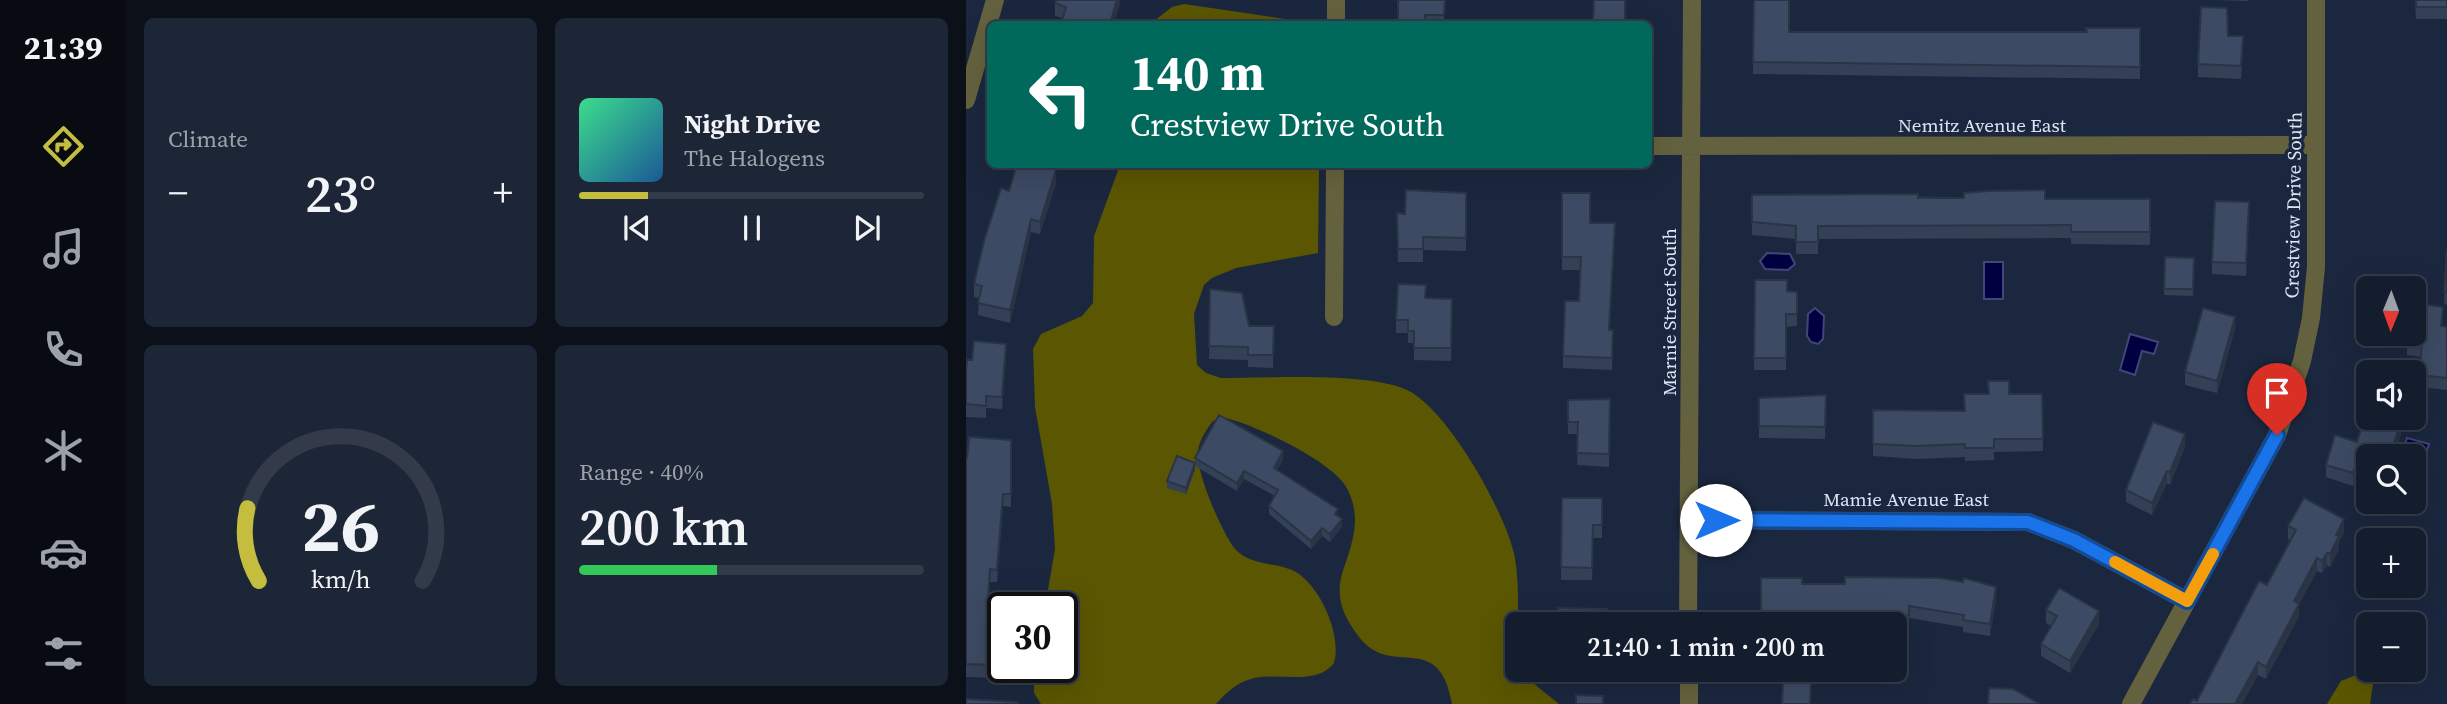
<!DOCTYPE html>
<meta charset="utf-8">
<style>
:root{--surface:#141d2e;--page:#1d2636;--text:#f1f3f6;--muted:#9da2aa;--line:#333b4a;--accent:#c4bd3e}
body{margin:0;font-family:"Source Serif 4",serif;background:var(--page);color:var(--text);height:100vh;display:flex;flex-direction:column;font-size:26px;white-space:nowrap}
*{box-sizing:border-box;margin:0}
p{font-size:23px;color:var(--muted)}
.icon{flex:none;width:38px;height:38px;fill:none;stroke:currentColor;stroke-width:2;stroke-linecap:round;stroke-linejoin:round}
.map{position:relative;flex:1;overflow:hidden}
.panel{display:flex;flex-direction:column;gap:18px;padding:18px;background:#0b1019;width:840px}
.panel>*{flex:none}
.banner{position:absolute;left:21px;top:21px;width:665px;height:147px;border-radius:10px;box-shadow:0 7px 28px #0002,0 0 0 2px var(--line);background:#00695c;color:#fff;overflow:hidden}
.needle{width:46px;rotate:181deg}
.controls{position:absolute;left:1390px;top:276px;display:grid;gap:14px}
.controls a{display:grid;place-items:center;width:70px;height:70px;border-radius:10px;background:var(--surface);box-shadow:0 7px 28px #0002,0 0 0 2px var(--line);font-size:35px}
.speed{position:absolute;left:21px;top:592px;display:flex;gap:14px;font-size:35px;font-weight:700;text-align:center}
.speed>*{display:grid;place-content:center;width:91px;height:91px;border-radius:50%;background:var(--surface);box-shadow:0 7px 28px #0002,0 0 0 2px var(--line);line-height:1}
.speed .limit{border:4px solid #111;border-radius:10px;background:#fff;color:#111}
.pin{position:absolute;display:grid;place-items:center;width:60px;height:60px;color:#fff;margin:-72px -30px;border-radius:50% 50% 50% 0;rotate:-45deg;box-shadow:0 0 7px #0007}
.pin .icon{rotate:45deg}
.me{position:absolute;width:77px;margin:-38px;rotate:90deg;stroke-linejoin:round;filter:drop-shadow(0 0 5px #0008)}
.turn{display:flex;align-items:center;gap:24px;height:147px;padding:0 28px;font-size:32px}
.turn .icon{width:91px;height:91px;stroke-width:2.5}
.turn b{display:block;font-size:49px;line-height:60px}
.big{font-size:52px;font-weight:600;line-height:1.1}
.panel .tile{flex:1;display:flex;flex-direction:column;justify-content:center;gap:10px;min-width:0;padding:0 24px;border-radius:10px;background:var(--page)}
.panel .dial{align-items:center;gap:0}
.dial svg{height:182px;overflow:visible;fill:none;stroke:var(--line);stroke-width:7;stroke-linecap:round;text-anchor:middle}
.dial text{fill:var(--text);stroke:none}
.song{display:flex;align-items:center;gap:21px}
.cover{width:84px;height:84px;border-radius:10px;background:linear-gradient(135deg,hsl(150 70% 55%),hsl(210 70% 35%))}
.played{height:7px;border-radius:4px;background:linear-gradient(90deg,var(--accent) 20%,var(--line) 20%)}
.keys{display:flex;justify-content:space-around;direction:ltr}
.heat{display:flex;justify-content:space-between;align-items:center;font-size:38px;direction:ltr}
.charge{height:10px;border-radius:5px;background:linear-gradient(90deg,#34c759 40%,var(--line) 0)}
.panel .tiles{flex:1;display:grid;gap:18px;grid-template-columns:repeat(2,1fr)}
.trip{position:absolute;left:539px;top:612px;width:402px;height:70px;border-radius:10px;background:var(--surface);box-shadow:0 7px 28px #0002,0 0 0 2px var(--line);font-weight:600;line-height:70px;text-align:center}
main{display:flex;flex:1;min-height:0}
.dock{display:flex;flex-direction:column;width:126px;justify-content:space-around;align-items:center;background:#080c12;color:var(--muted)}
.dock .icon{width:49px;height:49px}
.dock .current{color:var(--accent)}
.dock b{font-size:32px;color:var(--text)}
.map>svg:first-child{display:block}
</style>
<main>
<nav class="dock">
<b>21:39</b>
<svg class="icon current" aria-label="directions" viewBox="0 0 24 24"><path d="M12 3l9 9-9 9-9-9zM9 14v-3h6M13 9l2 2-2 2"/></svg>
<svg class="icon" aria-label="music" viewBox="0 0 24 24"><path d="M9 18V5l10-2v13"/><circle cx="6" cy="18" r="3"/><circle cx="16" cy="16" r="3"/></svg>
<svg class="icon" aria-label="phone" viewBox="0 0 24 24"><path d="M5 4h4l2 5-3 2q2 4 5 5l2-3 5 2v4C11 20 4 13 5 4z"/></svg>
<svg class="icon" aria-label="climate" viewBox="0 0 24 24"><path d="M12 3v18M4 7l16 10M4 17L20 7"/></svg>
<svg class="icon" aria-label="car" viewBox="0 0 24 24"><path d="M5 17H2v-5l4-1 3-4h7l3 4 3 1v5h-3M9 17h6M6 11h13"/><circle cx="7" cy="17" r="2"/><circle cx="17" cy="17" r="2"/></svg>
<svg class="icon" aria-label="filters" viewBox="0 0 24 24"><path d="M4 7h16M4 17h16"/><circle cx="9" cy="7" r="2"/><circle cx="15" cy="17" r="2"/></svg>
</nav>
<section class="panel">
<div class="tiles">
<div class="tile"><p>Climate</p>
<div class="heat"><a>−</a><b class="big">23°</b><a>+</a></div>
</div>
<div class="tile">
<div class="song"><i class="cover"></i><div><b>Night Drive</b><p>The Halogens</p></div></div>
<div class="played"></div>
<div class="keys"><svg class="icon" aria-label="previous" viewBox="0 0 24 24"><path d="M18 5L8 12l10 7zM5 5v14"/></svg><svg class="icon" aria-label="pause" viewBox="0 0 24 24"><path d="M8 5v14M16 5v14"/></svg><svg class="icon" aria-label="next" viewBox="0 0 24 24"><path d="M6 5l10 7-10 7zM19 5v14"/></svg></div>
</div>
<div class="tile dial"><svg viewBox="0 0 100 80">
<path d="M14 69A42 42 0 1 1 86 69"/>
<path d="M14 69A42 42 0 0 1 9 37" stroke="#c4bd3e"/>
<text x="50" y="56" font-size="32" font-weight="700">26</text>
<text x="50" y="72" font-size="11">km/h</text>
</svg></div>
<div class="tile"><p>Range · 40%</p><b class="big">200 km</b><div class="charge"></div></div>
</div>
</section>
<div class="map">
<svg width="1481" height="704" viewBox="0 0 1481 704">
<rect width="100%" height="100%" fill="#1b273e"/>
<path fill="#5b5601" d="M 218,4 L 353,24 L 184,24 L 206,7 Z
M 154,165 L 353,165 L 352,253 L 270,268 L 246,278 L 238,285 L 228,314 L 231,365 L 240,373 L 255,378 C 301,378 403,372 441,390 C 482,409 541,515 549,558 C 555,595 550,633 551,670 L 593,704 L 486,704 C 473,628 426,680 393,637 C 353,585 387,569 389,521 C 389,509 386,496 379,485 C 363,460 289,425 260,418 L 247,421 C 241,429 234,439 232,450 C 228,468 257,536 270,550 C 285,566 312,562 330,572 C 355,587 376,636 368,663 C 350,687 311,671 285,679 C 270,683 260,693 250,704 L 75,704 L 68,693 L 68,667 L 96,667 L 96,607 L 79,607 L 89,549 L 86,504 L 69,407 L 67,349 L 75,334 L 116,316 L 127,303 L 128,236 Z
M 1390,675 L 1407,684 L 1404,704 L 1361,704 L 1375,681 Z"/>
<path fill="#000041" stroke="#424577" stroke-width="2" d="M 801,253 L 824,254 L 829,264 L 822,270 L 799,269 L 794,261 Z
M 1018,262 L 1037,262 L 1037,299 L 1018,299 Z
M 849,308 L 858,316 L 857,339 L 852,344 L 845,342 L 841,336 L 842,314 Z
M 1164,334 L 1192,342 L 1188,354 L 1176,351 L 1169,375 L 1154,370 Z
M 1441,438 L 1463,444 L 1450,486 L 1447,485 L 1447,457 L 1435,457 Z"/>
<g fill="none" stroke-linecap="round" stroke-linejoin="round">
<path stroke="#64623e" stroke-width="18" d="M 370,24 L 370,0
M 0,100 L 29,0
M 682,146 L 1350,145
M 368,317 L 369,164
M 723,520 L 1062,522 L 1108,540 L 1221,601
M 722,625 L 726,0
M 723,670 L 723,704
M 1165,704 L 1311,435 L 1336,361 L 1345,318 L 1350,267 L 1350,0"/>
</g>
<path fill="#344055" d="M 154,0 L 154,4 L 97,18 L 89,16 L 89,3 Z
M 479,0 L 478,24 L 432,24 Z
M 788,0 L 823,32 L 1121,32 L 1174,28 L 1174,79 L 787,74 Z
M 1246,0 L 1282,0 L 1282,1 Z
M 1449,0 L 1481,0 L 1481,19 L 1450,19 Z
M 1262,36 L 1277,49 L 1275,79 L 1232,77 L 1232,64 Z
M 51,164 L 75,164 L 74,166 L 90,183 L 74,234 L 65,232 L 44,323 L 12,315 L 13,298 L 8,297 L 8,284 L 43,191 Z
M 500,193 L 500,251 L 457,250 L 457,262 L 432,262 L 431,213 L 439,214 Z
M 596,193 L 624,223 L 649,235 L 643,330 L 647,330 L 646,370 L 597,368 L 597,356 L 613,301 L 614,270 L 596,270 Z
M 786,195 L 1184,199 L 1184,245 L 1105,244 L 1105,238 L 852,239 L 852,254 L 830,254 L 830,239 L 786,235 Z
M 1283,214 L 1280,276 L 1246,274 L 1246,262 Z
M 1481,249 L 1481,305 L 1478,304 Z
M 1199,257 L 1228,258 L 1227,296 L 1198,295 Z
M 789,280 L 821,291 L 831,292 L 831,326 L 820,327 L 820,370 L 788,370 Z
M 244,289 L 283,326 L 308,326 L 307,368 L 282,367 L 282,360 L 243,359 Z
M 460,298 L 486,299 L 485,361 L 448,360 L 448,343 L 442,343 L 442,333 L 430,333 L 430,320 Z
M 1477,319 L 1476,327 L 1481,327 L 1481,390 L 1453,387 L 1455,357 L 1441,355 L 1441,343 Z
M 1269,329 L 1251,393 L 1219,385 L 1219,372 Z
M 40,356 L 36,409 L 20,408 L 20,418 L 0,417 L 0,371 L 6,360 Z
M 1043,394 L 1076,394 L 1077,451 L 1028,452 L 1028,460 L 999,461 L 999,457 L 952,459 L 907,456 L 907,410 L 998,411 Z
M 860,395 L 859,439 L 793,438 L 793,398 Z
M 644,399 L 643,467 L 611,465 L 612,434 L 602,434 L 602,400 Z
M 1435,434 L 1427,457 L 1402,457 L 1402,480 L 1390,476 L 1387,486 L 1360,477 L 1360,465 L 1391,442 Z
M 45,440 L 45,507 L 37,506 L 31,582 L 24,582 L 22,616 L 31,616 L 31,678 L 0,677 L 0,458 Z
M 1219,447 L 1204,485 L 1201,483 L 1186,515 L 1160,502 L 1160,490 Z
M 229,458 L 317,460 L 311,470 L 372,516 L 376,527 L 364,542 L 356,536 L 345,549 L 303,514 L 303,506 L 309,496 L 278,479 L 271,491 L 229,466 L 229,469 L 220,494 L 201,488 L 201,481 L 229,463 Z
M 596,498 L 636,498 L 636,538 L 627,538 L 626,580 L 595,580 Z
M 1322,526 L 1378,532 L 1373,542 L 1373,549 L 1364,567 L 1361,565 L 1356,573 L 1351,571 L 1333,604 L 1333,616 L 1300,679 L 1292,675 L 1276,704 L 1224,704 L 1231,701 L 1301,585 L 1325,540 L 1322,539 Z
M 795,578 L 836,584 L 1030,599 L 1024,636 L 997,632 L 997,627 L 943,618 L 943,627 L 929,627 L 929,625 L 795,625 Z
M 1080,610 L 1133,624 L 1104,673 L 1075,656 L 1075,644 L 1086,626 L 1080,623 Z
M 591,670 L 639,670 L 639,674 L 591,673 Z"/>
<path fill="#2a3445" d="M 151,0 L 154,0 L 154,4 L 148,24 L 144,24 Z
M 90,170 L 90,183 L 74,234 L 74,222 Z
M 65,219 L 65,232 L 44,323 L 44,310 Z
M 649,223 L 649,235 L 643,342 L 643,330 Z
M 1269,317 L 1269,329 L 1251,393 L 1251,381 Z
M 40,344 L 40,356 L 36,409 L 36,397 Z
M 1435,422 L 1435,434 L 1427,457 L 1423,457 Z
M 1219,434 L 1219,447 L 1204,485 L 1204,472 Z
M 317,451 L 317,460 L 308,476 L 308,468 Z
M 229,463 L 229,469 L 220,494 L 220,488 Z
M 1390,464 L 1390,476 L 1387,486 L 1387,473 Z
M 278,471 L 278,479 L 271,491 L 271,483 Z
M 1201,471 L 1201,483 L 1186,515 L 1186,503 Z
M 37,494 L 37,506 L 31,582 L 31,570 Z
M 376,519 L 376,527 L 364,542 L 364,534 Z
M 1378,519 L 1378,532 L 1373,542 L 1373,549 L 1364,567 L 1364,554 L 1370,535 Z
M 356,528 L 356,536 L 345,549 L 345,541 Z
M 1361,553 L 1361,565 L 1356,573 L 1356,561 Z
M 1351,558 L 1351,571 L 1333,604 L 1333,616 L 1300,679 L 1300,667 L 1328,601 Z
M 24,569 L 24,582 L 21,629 L 21,616 Z
M 1030,587 L 1030,599 L 1024,636 L 1024,624 Z
M 1133,611 L 1133,624 L 1104,673 L 1104,661 Z
M 1292,662 L 1292,675 L 1276,704 L 1269,704 Z"/>
<path fill="#3c4a63" stroke="#2a3445" stroke-width="2" d="M 90,0 L 151,0 L 144,24 L 95,24 L 100,7 L 89,3 Z
M 432,0 L 479,0 L 478,15 L 459,15 L 459,24 L 432,24 Z
M 628,0 L 659,0 L 659,24 L 627,24 Z
M 788,0 L 823,0 L 823,32 L 1121,32 L 1120,28 L 1174,28 L 1174,67 L 787,62 Z
M 1450,0 L 1481,0 L 1481,7 L 1450,7 Z
M 1235,7 L 1261,8 L 1262,36 L 1277,36 L 1275,66 L 1232,64 Z
M 51,164 L 71,164 L 90,170 L 74,222 L 65,219 L 44,310 L 12,303 L 16,286 L 8,284 L 18,241 L 35,188 L 43,191 Z
M 440,190 L 500,193 L 500,238 L 457,237 L 457,249 L 432,249 L 431,213 L 439,214 Z
M 1079,190 L 1079,199 L 1184,199 L 1184,232 L 1105,232 L 1105,225 L 852,226 L 852,242 L 830,242 L 830,226 L 786,222 L 786,195 L 952,194 L 952,198 L 998,198 L 998,193 L 1023,191 Z
M 596,193 L 624,193 L 624,223 L 649,223 L 643,330 L 647,330 L 646,358 L 597,356 L 599,301 L 613,301 L 615,257 L 596,257 Z
M 1249,201 L 1283,202 L 1280,263 L 1246,262 Z
M 1481,249 L 1481,292 L 1478,292 Z
M 1199,257 L 1228,258 L 1227,289 L 1198,289 Z
M 789,280 L 821,280 L 821,291 L 831,292 L 831,314 L 820,314 L 820,358 L 788,358 Z
M 432,284 L 460,285 L 459,298 L 486,299 L 485,348 L 448,348 L 448,331 L 442,331 L 442,320 L 430,320 Z
M 244,289 L 276,293 L 283,326 L 308,326 L 307,355 L 282,355 L 282,347 L 243,346 Z
M 1449,303 L 1477,307 L 1475,326 L 1481,327 L 1481,378 L 1453,375 L 1456,344 L 1441,343 L 1443,334 L 1447,334 L 1447,312 Z
M 1237,308 L 1269,317 L 1251,381 L 1219,372 Z
M 8,341 L 40,344 L 36,397 L 20,396 L 20,406 L 0,404 L 0,371 L 1,360 L 6,360 Z
M 1022,381 L 1043,381 L 1043,394 L 1076,394 L 1077,439 L 1028,439 L 1028,448 L 999,448 L 999,444 L 952,446 L 907,444 L 907,410 L 999,411 L 998,394 L 1023,394 Z
M 860,395 L 859,427 L 793,426 L 793,398 Z
M 644,399 L 643,454 L 611,453 L 612,422 L 602,422 L 602,400 Z
M 1401,410 L 1402,418 L 1425,418 L 1435,422 L 1423,457 L 1402,457 L 1402,467 L 1390,464 L 1387,473 L 1360,465 L 1369,435 L 1391,442 Z
M 253,415 L 317,451 L 308,468 L 372,509 L 369,514 L 376,519 L 364,534 L 356,528 L 345,541 L 303,506 L 312,490 L 278,471 L 271,483 L 229,458 Z
M 1187,422 L 1219,434 L 1204,472 L 1201,471 L 1186,503 L 1160,490 Z
M 3,437 L 45,440 L 45,494 L 37,494 L 31,570 L 24,569 L 21,616 L 31,616 L 31,665 L 0,664 L 0,458 L 1,458 Z
M 211,456 L 229,463 L 220,488 L 201,481 Z
M 596,498 L 636,498 L 636,525 L 627,525 L 626,568 L 595,567 Z
M 1338,498 L 1378,519 L 1370,535 L 1373,536 L 1364,554 L 1361,553 L 1356,561 L 1351,558 L 1328,601 L 1333,604 L 1300,667 L 1292,662 L 1269,704 L 1224,704 L 1227,699 L 1231,701 L 1293,581 L 1301,585 L 1330,530 L 1322,526 Z
M 879,577 L 974,578 L 997,582 L 998,578 L 1030,587 L 1024,624 L 997,620 L 998,615 L 943,606 L 943,615 L 832,616 L 832,625 L 803,625 L 803,616 L 795,616 L 795,578 L 836,578 L 836,584 L 879,584 Z
M 1093,588 L 1133,611 L 1104,661 L 1075,644 L 1091,616 L 1080,610 Z
M 592,608 L 641,609 L 640,625 L 592,625 Z
M 817,682 L 845,683 L 844,704 L 816,704 Z
M 1023,688 L 1047,689 L 1074,704 L 1022,704 Z
M 610,695 L 637,696 L 637,704 L 610,704 Z
M 0,699 L 52,702 L 52,704 L 0,704 Z"/>
<g fill="none" stroke-linecap="round" stroke-linejoin="round">
<defs>
<path id="route" d="M 750,520 L 1062,522 L 1108,540 L 1221,601 L 1311,435"/>
</defs>
<use href="#route" stroke="#114b97" stroke-width="18"/>
<use href="#route" stroke="#1a73e8" stroke-width="12"/>
<path stroke="#f59e0b" stroke-width="12" d="M 1149,562 L 1221,601 L 1247,554"/>
</g>
<g text-anchor="middle" dominant-baseline="central" stroke-width="7" stroke-linejoin="round" paint-order="stroke">
<g font-size="19" fill="#dce5f4" stroke="#1b273e">
<text x="1016" y="125">Nemitz Avenue East</text>
<text transform="translate(1327 205) rotate(-89)">Crestview Drive South</text>
<text transform="translate(703 312) rotate(-90)">Marnie Street South</text>
<text x="940" y="499">Mamie Avenue East</text>
</g>
</g>
</svg>
<div class="controls">
<a><svg class="needle" viewBox="-14 -14 28 28"><path d="M0-13l5 13h-10z" fill="#e53935"/><path d="M0 13l5-13h-10z" fill="#9da2aa"/></svg></a>
<a><svg class="icon" aria-label="sound" viewBox="0 0 24 24"><path d="M4 9h4l5-4v14l-5-4H4zM17 9q2 3 0 6"/></svg></a>
<a><svg class="icon" aria-label="search" viewBox="0 0 24 24"><circle cx="10" cy="10" r="6"/><path d="M15 15l6 6"/></svg></a>
<a>+</a>
<a>−</a>
</div>
<div class="speed"><div class="limit">30</div></div>
<div class="pin" style="left:1311px;top:435px;background:#d93025"><svg class="icon" aria-label="arrive" viewBox="0 0 24 24"><path d="M6 21V4h12l-3 4 3 4H6"/></svg></div>
<svg class="me" style="left:750px;top:520px" viewBox="-20 -20 40 40"><circle r="19" fill="#fff"/><path d="M0-13L10 11 0 6-10 11z" fill="#1a73e8"/></svg>
<div class="trip">21:40 · 1 min · 200 m</div>
<div class="banner">
<div class="turn"><svg class="icon" aria-label="left" viewBox="0 0 24 24"><path d="M17 20v-9H6M10 6l-5 5 5 5"/></svg><div><b>140 m</b>Crestview Drive South</div></div>
</div>
</div>
</main>
